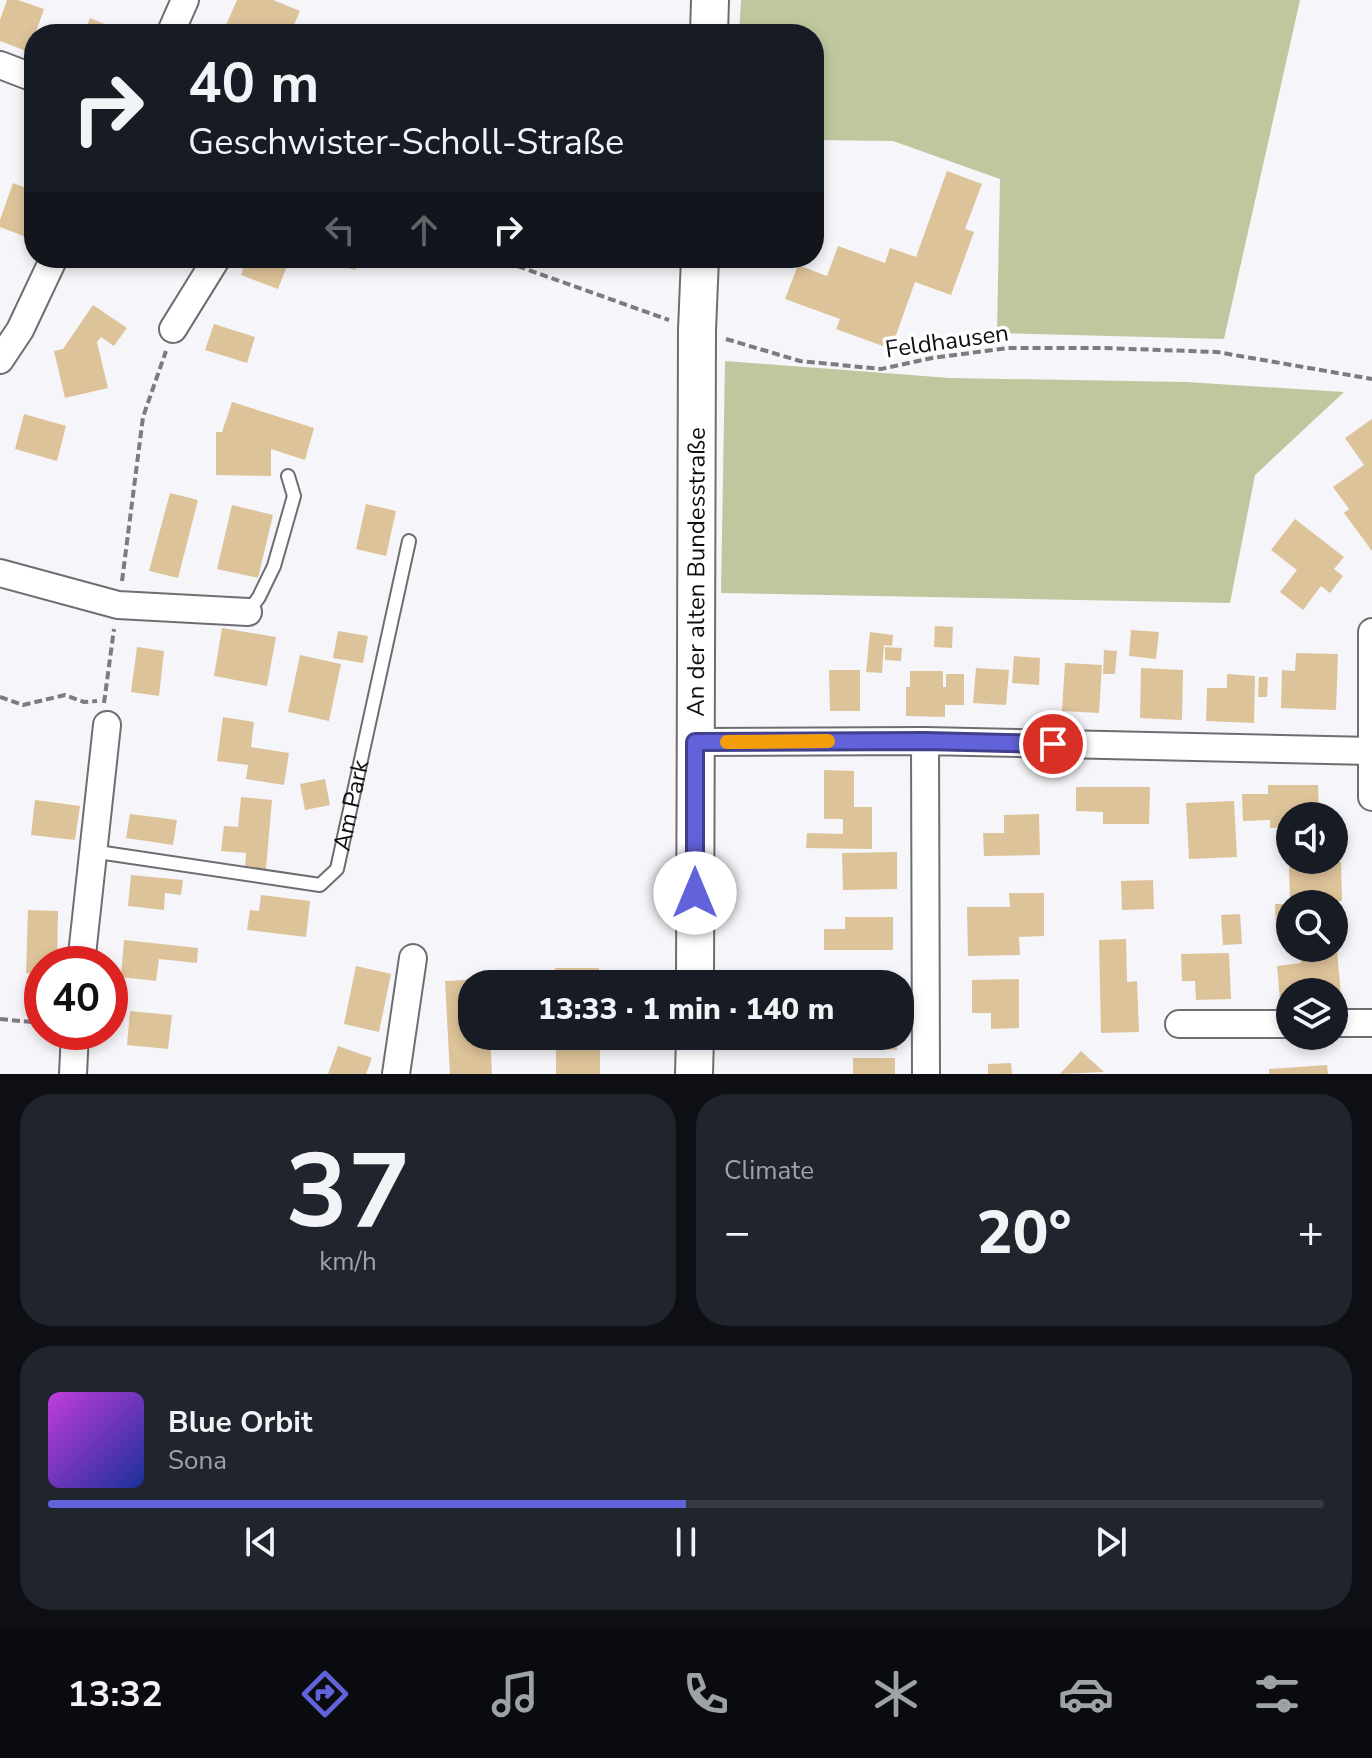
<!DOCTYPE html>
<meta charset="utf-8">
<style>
:root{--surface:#171b24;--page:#20242c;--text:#f1f3f6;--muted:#9ea1a6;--line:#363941;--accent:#6262da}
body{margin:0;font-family:"Nunito Sans",sans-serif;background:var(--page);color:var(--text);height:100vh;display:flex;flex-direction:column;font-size:30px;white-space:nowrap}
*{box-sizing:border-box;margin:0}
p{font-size:26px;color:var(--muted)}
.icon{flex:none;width:44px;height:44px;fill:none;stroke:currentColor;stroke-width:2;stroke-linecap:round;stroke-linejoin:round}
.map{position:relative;height:1074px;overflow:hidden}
.drawer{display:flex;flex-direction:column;gap:20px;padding:20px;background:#0d0f14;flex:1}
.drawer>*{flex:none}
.guide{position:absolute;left:24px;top:24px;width:800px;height:244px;border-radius:32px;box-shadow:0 4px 12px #0003;background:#171b24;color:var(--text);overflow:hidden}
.controls{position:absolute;left:1276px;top:802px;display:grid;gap:16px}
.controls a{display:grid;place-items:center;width:72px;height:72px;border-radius:50%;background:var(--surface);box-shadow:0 4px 12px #0003;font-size:40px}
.speed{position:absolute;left:24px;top:946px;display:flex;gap:16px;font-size:40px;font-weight:700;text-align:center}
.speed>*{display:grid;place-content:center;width:104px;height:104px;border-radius:50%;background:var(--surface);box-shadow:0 4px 12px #0003;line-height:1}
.speed .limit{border:12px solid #d22;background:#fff;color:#111}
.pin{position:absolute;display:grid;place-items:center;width:68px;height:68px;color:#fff;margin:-34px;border:4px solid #fff;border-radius:50%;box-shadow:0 2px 8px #0007}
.me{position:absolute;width:88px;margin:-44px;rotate:0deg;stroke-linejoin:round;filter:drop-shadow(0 0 6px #0008)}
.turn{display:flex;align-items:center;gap:28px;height:168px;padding:0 32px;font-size:36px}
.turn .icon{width:104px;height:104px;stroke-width:2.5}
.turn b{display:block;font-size:56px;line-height:68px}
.lanes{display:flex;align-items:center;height:76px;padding:0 32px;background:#0003;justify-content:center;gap:40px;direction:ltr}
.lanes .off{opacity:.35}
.big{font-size:60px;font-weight:800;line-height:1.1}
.drawer .card{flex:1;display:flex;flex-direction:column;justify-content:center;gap:12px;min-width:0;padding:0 28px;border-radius:32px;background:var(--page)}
.drawer .dial{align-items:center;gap:0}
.dial b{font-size:104px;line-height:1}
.song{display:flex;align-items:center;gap:24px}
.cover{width:96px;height:96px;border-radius:12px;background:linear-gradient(135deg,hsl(290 70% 55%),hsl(230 70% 35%))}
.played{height:8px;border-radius:4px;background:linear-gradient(90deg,var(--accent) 50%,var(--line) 50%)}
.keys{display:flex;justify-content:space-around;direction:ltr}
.heat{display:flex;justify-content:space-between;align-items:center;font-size:44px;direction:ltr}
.drawer .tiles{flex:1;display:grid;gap:20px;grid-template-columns:1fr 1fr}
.card:last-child{grid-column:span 2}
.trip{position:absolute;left:458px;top:970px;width:456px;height:80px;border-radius:32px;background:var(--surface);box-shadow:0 4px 12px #0003;font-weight:800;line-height:80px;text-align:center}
.tabs{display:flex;height:128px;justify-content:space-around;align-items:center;background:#090b0e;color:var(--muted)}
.tabs .icon{width:56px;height:56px}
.tabs .active{color:var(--accent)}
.tabs b{font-size:36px;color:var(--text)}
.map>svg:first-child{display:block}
</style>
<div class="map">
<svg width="1372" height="1074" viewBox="0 0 1372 1074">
<rect width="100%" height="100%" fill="#f6f5f9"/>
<path fill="#bfc79e" d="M 741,0 L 1300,0 L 1224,339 L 997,333 L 1000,179 L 893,141 L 814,140 L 814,34 L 739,34 Z
M 725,361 L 950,378 L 1186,382 L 1344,392 L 1255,475 L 1230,603 L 721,593 Z"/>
<path fill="#ddc399" d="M 7,0 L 18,0 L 44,9 L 29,52 L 0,41 L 0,20 Z
M 237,0 L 273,0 L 300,11 L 290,34 L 248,34 L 226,25 Z
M 90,18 L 129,34 L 84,34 Z
M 947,171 L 982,184 L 965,229 L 974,232 L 951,295 L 915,282 L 891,349 L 836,329 L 840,319 L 785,299 L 798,265 L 827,276 L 838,246 L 885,263 L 890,248 L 916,257 Z
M 13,183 L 34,191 L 34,240 L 0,227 L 0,220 Z
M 247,258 L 290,258 L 278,289 L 241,275 Z
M 315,258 L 359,258 L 355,270 Z
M 93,305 L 127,328 L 114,346 L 101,337 L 97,342 L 108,388 L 65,398 L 54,351 L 63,349 Z
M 214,324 L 255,337 L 247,363 L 205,350 Z
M 232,402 L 314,428 L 305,460 L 271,449 L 271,476 L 216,475 L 216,432 L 222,432 Z
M 24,414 L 66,426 L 57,461 L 15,449 Z
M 1372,419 L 1372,551 L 1344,513 L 1349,509 L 1333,487 L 1364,465 L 1345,438 Z
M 170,493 L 198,500 L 178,578 L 149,571 Z
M 366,504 L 396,511 L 386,556 L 356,549 Z
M 232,505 L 273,515 L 258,578 L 217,569 Z
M 1295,519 L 1344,557 L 1334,569 L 1343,576 L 1330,593 L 1321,586 L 1303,610 L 1280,592 L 1297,570 L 1271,550 Z
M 935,626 L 953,627 L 952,648 L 934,647 Z
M 222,628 L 276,637 L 267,686 L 214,676 Z
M 1131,630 L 1159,632 L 1156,659 L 1129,656 Z
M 338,631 L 368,636 L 363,663 L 333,658 Z
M 870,632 L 893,635 L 892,646 L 884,645 L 882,673 L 866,672 Z
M 137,647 L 164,651 L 159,696 L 131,692 Z
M 885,647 L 902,648 L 901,661 L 885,660 Z
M 1104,650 L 1117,651 L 1115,674 L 1103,674 Z
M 1296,653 L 1338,654 L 1336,710 L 1281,708 L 1282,670 L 1295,671 Z
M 300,655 L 341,664 L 329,721 L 288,712 Z
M 1014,656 L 1040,658 L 1039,685 L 1012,683 Z
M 1065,663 L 1102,665 L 1099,713 L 1062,711 Z
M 976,668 L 1009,670 L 1006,705 L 973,703 Z
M 1141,668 L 1183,670 L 1182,720 L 1140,718 Z
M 829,670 L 860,670 L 860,711 L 830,711 Z
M 910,671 L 943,671 L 943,687 L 946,687 L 946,674 L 964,674 L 964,705 L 945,705 L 945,717 L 906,716 L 906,687 L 910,687 Z
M 1227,674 L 1255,676 L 1254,723 L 1206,721 L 1207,688 L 1227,688 Z
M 1259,677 L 1268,677 L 1267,697 L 1258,697 Z
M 223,717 L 254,722 L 251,747 L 289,753 L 284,785 L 246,779 L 248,765 L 217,761 Z
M 824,770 L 854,771 L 854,807 L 872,807 L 872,849 L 806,848 L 807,833 L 843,834 L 843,819 L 824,819 Z
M 325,779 L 330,805 L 305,810 L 300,784 Z
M 1268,785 L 1318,785 L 1319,816 L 1290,816 L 1290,827 L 1270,828 L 1270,820 L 1243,821 L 1242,794 L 1268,794 Z
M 1076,787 L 1150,787 L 1149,824 L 1103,824 L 1103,812 L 1076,811 Z
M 241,797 L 272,800 L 266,869 L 245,867 L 246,853 L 221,851 L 224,826 L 238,827 Z
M 35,800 L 80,806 L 75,840 L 31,835 Z
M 1234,801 L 1237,857 L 1189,859 L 1186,803 Z
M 130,814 L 177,820 L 173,845 L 126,838 Z
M 1039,814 L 1040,855 L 984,856 L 983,833 L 1004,833 L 1004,815 Z
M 897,852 L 897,889 L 843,890 L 842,853 Z
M 1341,862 L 1342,901 L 1290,902 L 1289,864 Z
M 131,875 L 183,880 L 181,895 L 165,893 L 164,910 L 128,906 Z
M 1153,880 L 1154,909 L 1122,910 L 1121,881 Z
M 1009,893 L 1044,893 L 1044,936 L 1019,937 L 1020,955 L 968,956 L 967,907 L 1010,907 Z
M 261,895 L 310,901 L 306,937 L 247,930 L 250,910 L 259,911 Z
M 1275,904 L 1290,904 L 1290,930 L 1276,930 Z
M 28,910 L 58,911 L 57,964 L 42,964 L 42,974 L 26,973 Z
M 1240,914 L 1242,944 L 1223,945 L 1221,915 Z
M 845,917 L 893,917 L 893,950 L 824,950 L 824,929 L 845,929 Z
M 1126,939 L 1127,982 L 1137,981 L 1139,1032 L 1101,1033 L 1099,940 Z
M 124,940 L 198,948 L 197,963 L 159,959 L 156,981 L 121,977 Z
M 1334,940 L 1336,940 L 1342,1006 L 1334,1007 L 1334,992 L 1290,992 L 1290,1011 L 1281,1012 L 1277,966 L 1301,963 L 1300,948 L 1334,948 Z
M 1229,953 L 1231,999 L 1196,1000 L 1195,981 L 1182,981 L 1181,954 Z
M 356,966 L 391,974 L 379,1032 L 344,1024 Z
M 555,968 L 599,968 L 599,984 L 556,984 Z
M 837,974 L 864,975 L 864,982 L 837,984 Z
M 487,979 L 488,984 L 472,984 L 472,1036 L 490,1036 L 492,1074 L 450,1074 L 445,981 Z
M 1019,979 L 1019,1028 L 991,1029 L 991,1013 L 972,1013 L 972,980 Z
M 130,1011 L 172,1015 L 168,1049 L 127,1045 Z
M 556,1036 L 600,1036 L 600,1074 L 556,1074 Z
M 850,1036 L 897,1036 L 897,1050 L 850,1048 Z
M 338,1046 L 372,1058 L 366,1074 L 328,1074 Z
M 1081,1051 L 1104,1072 L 1060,1074 Z
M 853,1058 L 895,1058 L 895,1074 L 853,1074 Z
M 1011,1063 L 1012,1074 L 988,1074 L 988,1064 Z
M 1327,1065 L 1328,1074 L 1269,1074 L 1269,1069 Z"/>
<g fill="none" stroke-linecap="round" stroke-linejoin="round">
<defs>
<g id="lane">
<path d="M 248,612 L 259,597 L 274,566 L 294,496 L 288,476"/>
<path id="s1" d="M 91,851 L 320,885 L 337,869 L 409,541"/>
</g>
<path id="street" d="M 170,34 L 185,0
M 0,65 L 34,78
M 173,329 L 217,258
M 0,360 L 20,330 L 54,258
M 0,573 L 118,605 L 248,612
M 1372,632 L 1372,797
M 925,741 L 926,1074
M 695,742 L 925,741 L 1372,751
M 81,964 L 107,725
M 1334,1023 L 1372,1023
M 1179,1024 L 1290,1024
M 73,1074 L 75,1032
M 396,1074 L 413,958"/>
<g id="secondary">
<path d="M 709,34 L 710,0"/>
<path id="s2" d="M 695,984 L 697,330 L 700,258"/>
<path d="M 694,1074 L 695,1036"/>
</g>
</defs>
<use href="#lane" stroke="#6e6d71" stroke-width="16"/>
<use href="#street" stroke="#6e6d71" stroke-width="30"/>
<use href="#secondary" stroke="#6e6d71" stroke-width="40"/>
<path stroke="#7c7b7e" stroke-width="4" stroke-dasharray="8 4" stroke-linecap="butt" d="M 495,258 L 669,320
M 726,339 L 800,361 L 881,369 L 932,358 L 1008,348 L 1102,348 L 1217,352 L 1372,379
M 122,581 L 143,417 L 166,351
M 0,697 L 23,705 L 65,695 L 84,702 L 97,701
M 104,703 L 114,629
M 0,1019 L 42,1023"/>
<use href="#lane" stroke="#fff" stroke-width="12"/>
<use href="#street" stroke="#fff" stroke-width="26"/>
<use href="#secondary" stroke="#fff" stroke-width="36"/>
</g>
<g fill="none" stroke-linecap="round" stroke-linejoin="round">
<defs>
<path id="route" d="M 695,893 L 695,742 L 925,741 L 1053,744"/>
</defs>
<use href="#route" stroke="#40408e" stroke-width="20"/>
<use href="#route" stroke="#6262da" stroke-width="14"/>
<path stroke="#f59e0b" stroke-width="14" d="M 727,742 L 828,741"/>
</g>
<g text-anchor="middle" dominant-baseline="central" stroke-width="7" stroke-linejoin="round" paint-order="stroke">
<g font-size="24" fill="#0f0e10" stroke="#fff">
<text transform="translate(947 341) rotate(-8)">Feldhausen</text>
<text stroke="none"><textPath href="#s2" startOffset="412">An der alten Bundesstraße</textPath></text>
<text stroke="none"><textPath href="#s1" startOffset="320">Am Park</textPath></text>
</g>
</g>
</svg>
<div class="controls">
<a><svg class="icon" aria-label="sound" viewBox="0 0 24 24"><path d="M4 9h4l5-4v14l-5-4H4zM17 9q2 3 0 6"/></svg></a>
<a><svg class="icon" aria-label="search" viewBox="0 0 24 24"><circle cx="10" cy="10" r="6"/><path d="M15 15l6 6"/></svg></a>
<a><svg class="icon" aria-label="layers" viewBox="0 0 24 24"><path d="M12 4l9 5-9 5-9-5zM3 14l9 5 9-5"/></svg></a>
</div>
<div class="speed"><div class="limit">40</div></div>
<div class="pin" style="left:1053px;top:744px;background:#d93025"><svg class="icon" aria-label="arrive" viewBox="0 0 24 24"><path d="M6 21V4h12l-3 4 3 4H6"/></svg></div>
<svg class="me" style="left:695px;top:893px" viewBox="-20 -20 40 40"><circle r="19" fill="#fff"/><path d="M0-13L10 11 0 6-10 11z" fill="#6262da"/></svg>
<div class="trip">13:33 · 1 min · 140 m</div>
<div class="guide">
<div class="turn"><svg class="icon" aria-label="right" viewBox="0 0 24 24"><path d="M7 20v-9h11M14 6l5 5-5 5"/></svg><div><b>40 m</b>Geschwister-Scholl-Straße</div></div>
<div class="lanes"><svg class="icon off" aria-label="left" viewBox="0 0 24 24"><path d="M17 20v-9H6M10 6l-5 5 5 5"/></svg><svg class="icon off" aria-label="ahead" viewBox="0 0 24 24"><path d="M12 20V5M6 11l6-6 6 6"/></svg><svg class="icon" aria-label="right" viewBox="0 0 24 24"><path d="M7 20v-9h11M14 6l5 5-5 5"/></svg></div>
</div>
</div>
<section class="drawer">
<div class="tiles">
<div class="card dial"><b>37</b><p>km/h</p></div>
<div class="card"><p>Climate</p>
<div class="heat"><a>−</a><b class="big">20°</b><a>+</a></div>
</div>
<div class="card">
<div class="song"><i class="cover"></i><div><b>Blue Orbit</b><p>Sona</p></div></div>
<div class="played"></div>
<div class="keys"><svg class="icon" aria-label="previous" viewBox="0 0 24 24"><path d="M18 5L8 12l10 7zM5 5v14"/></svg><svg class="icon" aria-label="pause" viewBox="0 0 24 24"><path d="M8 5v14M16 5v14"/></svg><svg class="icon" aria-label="next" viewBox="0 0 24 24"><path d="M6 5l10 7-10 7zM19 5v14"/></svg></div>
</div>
</div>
</section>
<nav class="tabs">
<b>13:32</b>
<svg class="icon active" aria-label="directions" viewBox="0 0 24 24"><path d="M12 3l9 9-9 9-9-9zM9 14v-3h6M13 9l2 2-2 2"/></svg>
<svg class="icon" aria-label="music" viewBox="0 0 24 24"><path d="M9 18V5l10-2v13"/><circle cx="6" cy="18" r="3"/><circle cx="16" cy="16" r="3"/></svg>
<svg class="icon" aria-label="phone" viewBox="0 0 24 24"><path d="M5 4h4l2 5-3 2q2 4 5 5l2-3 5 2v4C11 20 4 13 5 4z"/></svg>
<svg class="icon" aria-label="climate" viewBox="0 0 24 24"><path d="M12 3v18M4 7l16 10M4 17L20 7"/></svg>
<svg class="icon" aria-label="car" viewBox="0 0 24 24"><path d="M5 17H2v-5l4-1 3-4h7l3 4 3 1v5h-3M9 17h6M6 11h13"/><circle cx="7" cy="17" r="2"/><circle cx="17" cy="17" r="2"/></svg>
<svg class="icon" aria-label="filters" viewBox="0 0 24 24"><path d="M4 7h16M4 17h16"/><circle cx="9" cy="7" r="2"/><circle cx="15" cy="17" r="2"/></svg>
</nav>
